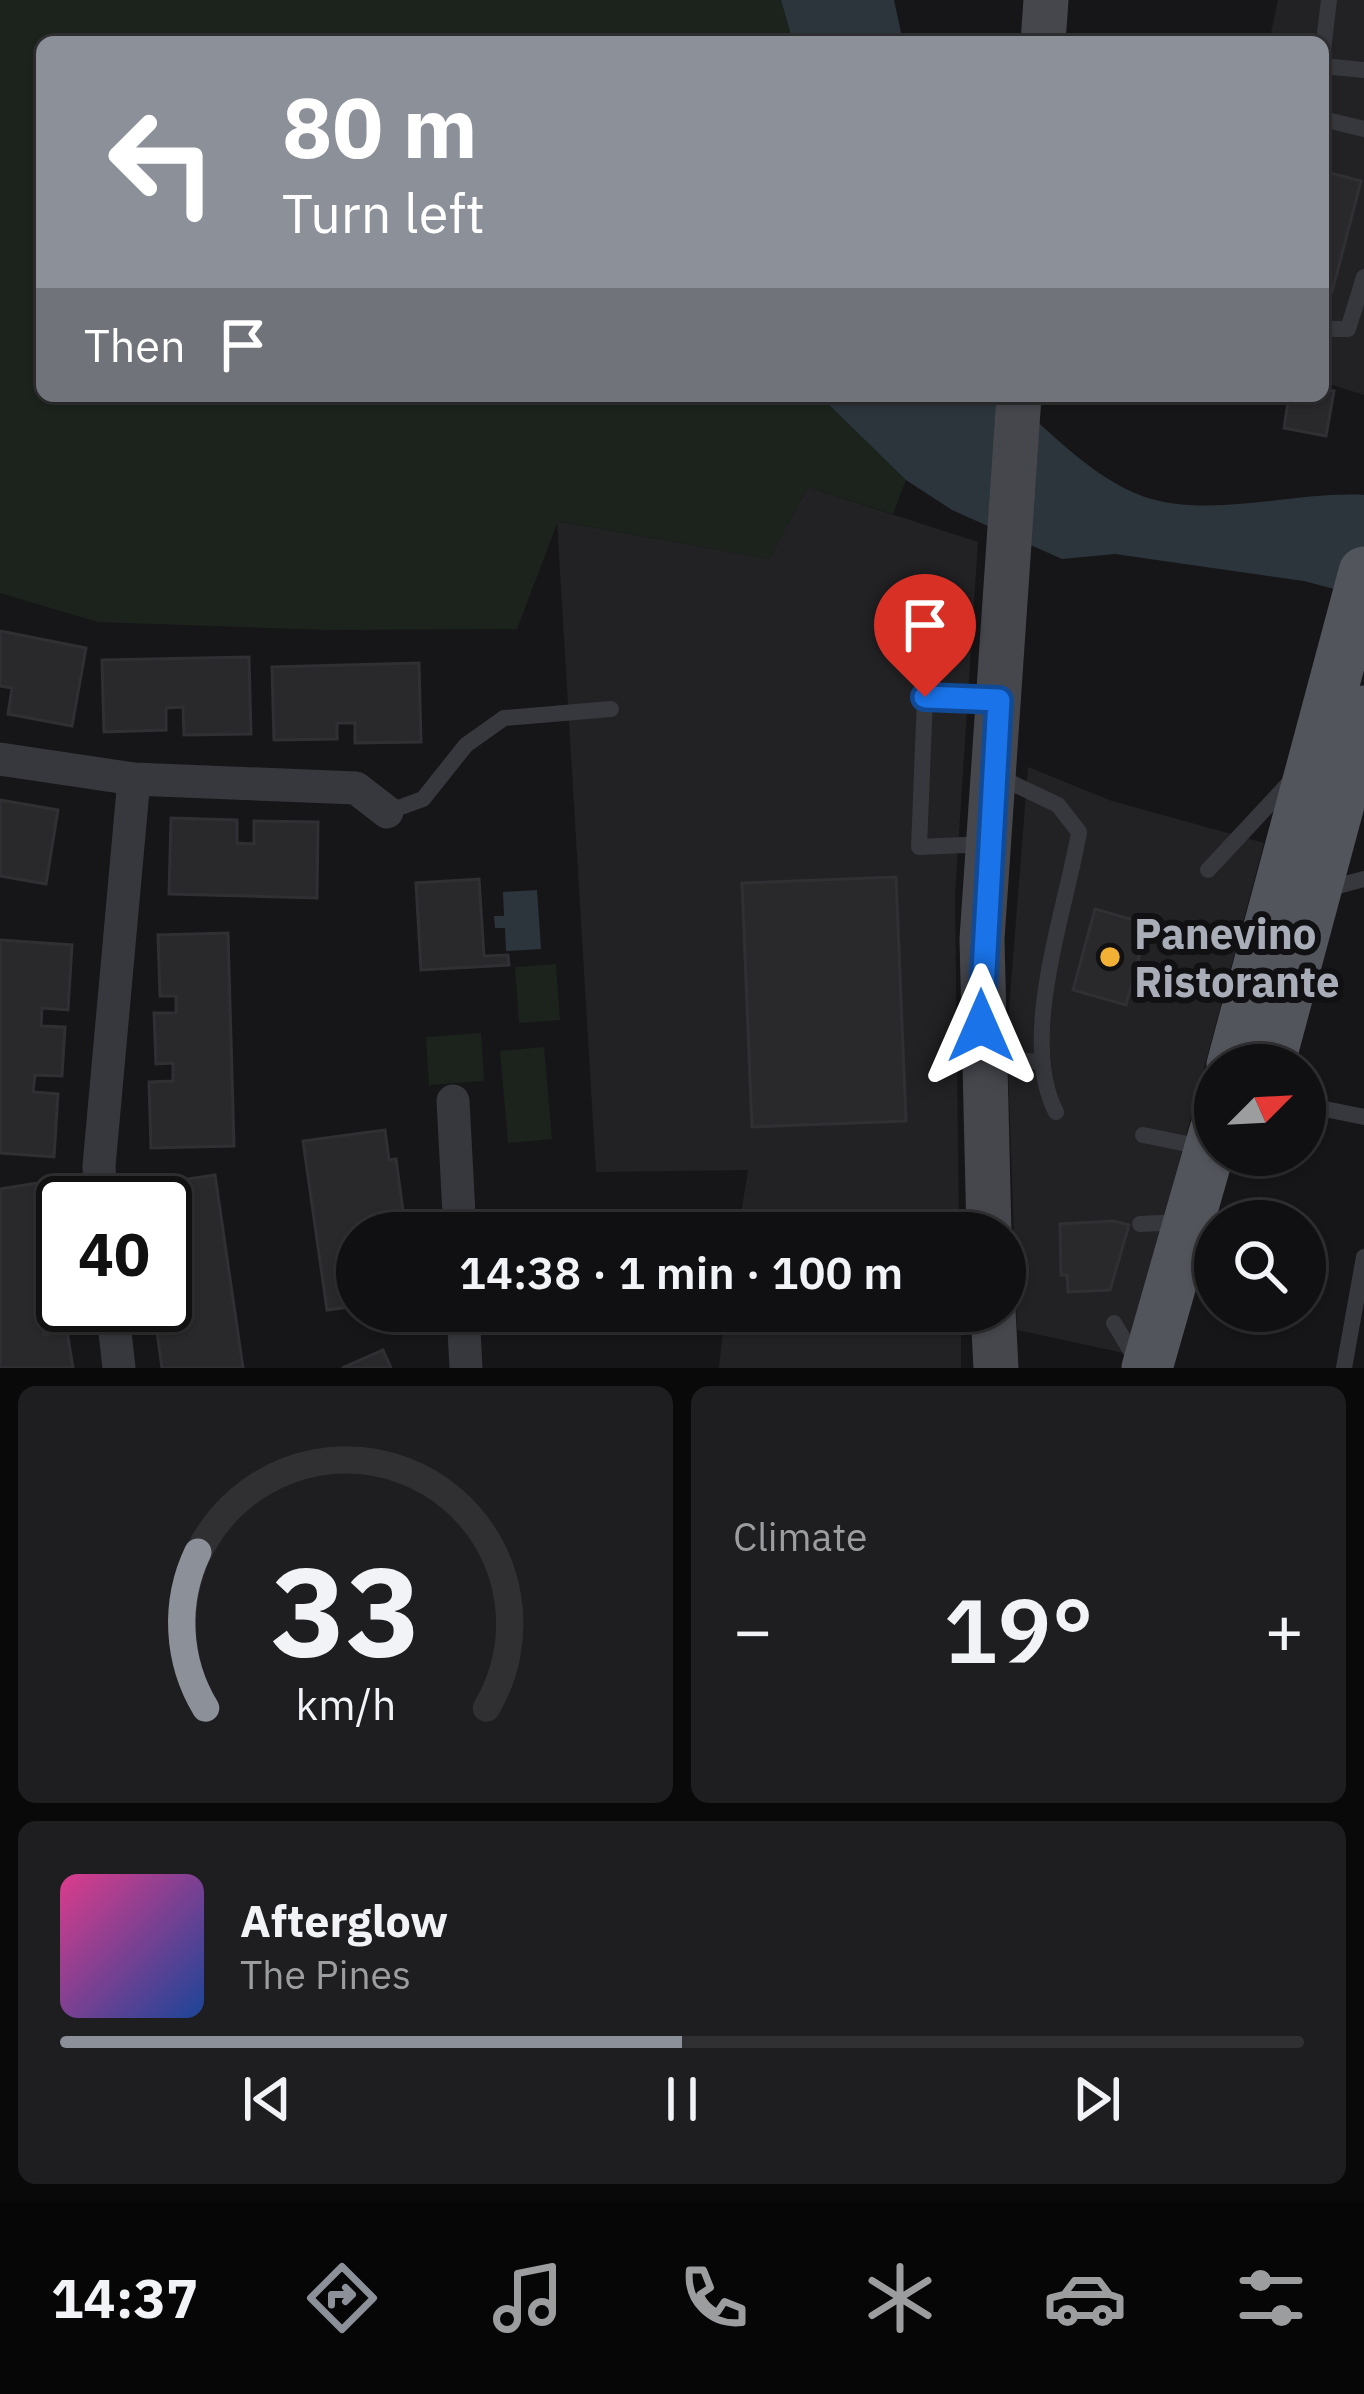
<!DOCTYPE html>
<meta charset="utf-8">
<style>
:root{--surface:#101012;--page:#1e1e20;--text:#f1f3f6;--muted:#9c9d9f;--line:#303032;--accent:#8c9099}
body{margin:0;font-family:"IBM Plex Sans",sans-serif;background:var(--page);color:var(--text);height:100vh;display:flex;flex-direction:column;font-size:45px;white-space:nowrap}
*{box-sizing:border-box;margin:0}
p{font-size:39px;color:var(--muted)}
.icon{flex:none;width:66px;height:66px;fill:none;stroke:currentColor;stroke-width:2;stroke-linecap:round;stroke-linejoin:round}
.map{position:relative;height:1368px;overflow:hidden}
.sheet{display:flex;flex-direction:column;gap:18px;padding:18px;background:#09090a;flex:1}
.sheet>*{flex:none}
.banner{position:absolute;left:36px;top:36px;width:1293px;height:366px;border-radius:18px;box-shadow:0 3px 9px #0004,0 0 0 3px var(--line);background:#8c9099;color:#fff;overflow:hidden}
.needle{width:78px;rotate:66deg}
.controls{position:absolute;left:1194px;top:1044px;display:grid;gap:24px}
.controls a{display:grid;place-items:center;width:132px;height:132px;border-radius:50%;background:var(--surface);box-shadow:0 3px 9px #0004,0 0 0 3px var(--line);font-size:60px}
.speed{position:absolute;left:36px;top:1176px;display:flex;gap:24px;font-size:60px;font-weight:700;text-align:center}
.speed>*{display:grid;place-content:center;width:156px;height:156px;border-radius:50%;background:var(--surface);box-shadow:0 3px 9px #0004,0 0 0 3px var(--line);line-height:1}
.speed .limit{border:6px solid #111;border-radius:18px;background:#fff;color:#111}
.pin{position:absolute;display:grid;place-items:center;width:102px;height:102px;color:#fff;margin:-123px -51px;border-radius:50% 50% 50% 0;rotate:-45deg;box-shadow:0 0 12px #0007}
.pin .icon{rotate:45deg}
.me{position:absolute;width:132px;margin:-66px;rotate:0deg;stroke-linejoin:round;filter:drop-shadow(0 0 9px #0008)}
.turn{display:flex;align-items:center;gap:42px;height:252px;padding:0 48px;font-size:54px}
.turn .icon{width:156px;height:156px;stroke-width:2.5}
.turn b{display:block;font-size:84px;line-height:102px}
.then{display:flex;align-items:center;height:114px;padding:0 48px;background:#0003;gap:24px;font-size:45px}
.big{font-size:90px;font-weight:600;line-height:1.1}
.sheet .card{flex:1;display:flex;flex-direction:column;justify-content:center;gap:18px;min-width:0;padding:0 42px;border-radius:18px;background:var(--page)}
.sheet .dial{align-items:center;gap:0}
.dial svg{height:312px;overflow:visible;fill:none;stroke:var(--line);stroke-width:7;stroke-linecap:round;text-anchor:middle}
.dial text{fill:var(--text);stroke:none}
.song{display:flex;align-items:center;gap:36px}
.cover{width:144px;height:144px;border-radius:18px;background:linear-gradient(135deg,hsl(330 70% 55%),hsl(220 70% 35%))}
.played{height:12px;border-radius:6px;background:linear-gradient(90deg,var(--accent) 50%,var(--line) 50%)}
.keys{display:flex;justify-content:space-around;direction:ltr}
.heat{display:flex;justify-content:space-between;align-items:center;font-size:66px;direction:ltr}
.sheet .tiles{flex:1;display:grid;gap:18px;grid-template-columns:1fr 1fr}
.card:last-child{grid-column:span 2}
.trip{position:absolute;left:336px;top:1212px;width:690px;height:120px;border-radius:60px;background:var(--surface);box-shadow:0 3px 9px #0004,0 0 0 3px var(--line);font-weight:600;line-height:120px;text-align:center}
.tab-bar{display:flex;height:192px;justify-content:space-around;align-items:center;background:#060607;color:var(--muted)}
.tab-bar .icon{width:84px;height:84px}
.tab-bar .on{color:var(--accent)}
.tab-bar b{font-size:54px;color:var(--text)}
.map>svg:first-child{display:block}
</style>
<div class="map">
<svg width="1364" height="1368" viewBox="0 0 1364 1368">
<rect width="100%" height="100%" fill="#161618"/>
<path fill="#222225" d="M 1278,0 L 1364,0 L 1364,395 L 1323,382 L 1323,42 L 1269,42 Z
M 808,487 L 978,542 L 955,895 L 959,1233 L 738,1233 L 748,1170 L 596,1172 L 557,521 L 769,559 Z
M 1028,767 L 1112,801 L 1264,843 L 1128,1354 L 1017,1330 L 1007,1035 Z
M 725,1311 L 961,1311 L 961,1368 L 719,1368 Z"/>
<path fill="#1c231d" d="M 0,0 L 781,0 L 793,42 L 42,42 L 42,396 L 820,396 L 906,480 L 893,514 L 808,487 L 769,559 L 558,521 L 517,629 L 329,630 L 98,622 L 0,593 Z
M 556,964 L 560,1020 L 519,1023 L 515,967 Z
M 481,1033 L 484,1081 L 429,1085 L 426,1037 Z
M 544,1047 L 552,1139 L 508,1143 L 500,1051 Z"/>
<path fill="#2c353c" d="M 781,0 L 894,0 L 903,42 L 793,42 Z
M 820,396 L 1008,396 C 1049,430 1091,477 1142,496 C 1210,520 1293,491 1364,495 L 1364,597 L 1304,581 L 1115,554 L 1062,559 L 952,510 L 906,480 Z
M 537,890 L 541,949 L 506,951 L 505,928 L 495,928 L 494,916 L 504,916 L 503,892 Z"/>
<path fill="#29292c" stroke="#303034" stroke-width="3" d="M 1323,171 L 1361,181 L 1332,292 L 1323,290 Z
M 1323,389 L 1334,391 L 1326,436 L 1284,428 L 1289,396 L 1323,396 Z
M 0,631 L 86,648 L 72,726 L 8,714 L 12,688 L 0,686 Z
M 249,657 L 251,734 L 184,735 L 183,707 L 166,708 L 166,730 L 104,732 L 102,660 Z
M 419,663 L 421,742 L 355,743 L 355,723 L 337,723 L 337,739 L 274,740 L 272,667 Z
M 0,800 L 58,810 L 46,884 L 0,876 Z
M 171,818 L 237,820 L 237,843 L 254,844 L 254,821 L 318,822 L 317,898 L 169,894 Z
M 896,877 L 906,1121 L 752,1127 L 742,883 Z
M 479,879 L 484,956 L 508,955 L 509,965 L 421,970 L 416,883 Z
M 1095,909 L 1148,924 L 1126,1005 L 1073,990 Z
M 228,933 L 234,1146 L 151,1148 L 149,1082 L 173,1081 L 173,1063 L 156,1064 L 154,1013 L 176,1013 L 176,996 L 160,996 L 158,935 Z
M 0,940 L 72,945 L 68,1010 L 42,1008 L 41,1026 L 65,1027 L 62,1076 L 35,1075 L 33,1092 L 58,1094 L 54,1157 L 0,1153 Z
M 385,1130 L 389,1160 L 396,1159 L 406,1233 L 357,1233 L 357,1306 L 327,1310 L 303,1141 Z
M 215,1175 L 243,1368 L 162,1368 L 157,1332 L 176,1329 L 174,1314 L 157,1316 L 156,1305 L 165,1305 L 165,1263 L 170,1263 L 165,1203 L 144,1203 L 141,1186 Z
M 50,1181 L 61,1246 L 40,1249 L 43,1268 L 60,1265 L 68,1313 L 41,1317 L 44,1335 L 67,1331 L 73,1368 L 0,1368 L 0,1189 Z
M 1114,1221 L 1129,1225 L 1110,1290 L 1068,1292 L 1067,1275 L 1061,1275 L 1060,1224 Z
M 383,1350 L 391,1368 L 342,1368 Z"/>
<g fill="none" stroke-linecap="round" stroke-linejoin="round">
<path stroke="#37383d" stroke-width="16" d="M 1323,50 L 1329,0
M 1323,66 L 1364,70
M 1323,119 L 1364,129
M 1323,329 L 1348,329 L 1364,277
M 995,775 L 1058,805 L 1079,832 C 1066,910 1018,1039 1056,1112
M 387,812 L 423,799 L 466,745 L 504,718 L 611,709
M 988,844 L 919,847 L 925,697 L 998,700
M 1208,870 L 1291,781
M 1323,890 L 1364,879
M 990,1059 L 1043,1062
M 1305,1105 L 1364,1117
M 1143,1135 L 1207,1148
M 1140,1224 L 1183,1222
M 1114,1323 L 1138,1363
M 1344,1368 L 1364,1257"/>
<path stroke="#37383d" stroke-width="33" d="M 0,759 L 134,779 L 356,788 L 387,812
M 453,1101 L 460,1233
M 101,1203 L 99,1166 L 134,779
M 112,1305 L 119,1368
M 463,1311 L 466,1368"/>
<path stroke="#45474d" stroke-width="45" d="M 1043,42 L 1046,0
M 989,1233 L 982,939 L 1019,396
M 993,1311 L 996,1368"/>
<path stroke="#53555c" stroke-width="51" d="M 1232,1065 L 1364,572
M 1269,1065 L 1364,711
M 1147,1368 L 1215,1130"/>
</g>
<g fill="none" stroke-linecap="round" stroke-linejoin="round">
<defs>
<path id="route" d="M 925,697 L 999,700 L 981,1026"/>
</defs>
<use href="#route" stroke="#114b97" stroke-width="30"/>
<use href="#route" stroke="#1a73e8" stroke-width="21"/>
</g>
<circle fill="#f2b134" stroke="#111113" stroke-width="4.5" cx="1110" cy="957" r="12"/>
<g text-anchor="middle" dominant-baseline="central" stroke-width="12" stroke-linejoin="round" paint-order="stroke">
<g font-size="42" font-weight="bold" fill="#a8adb8" stroke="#111113" text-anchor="start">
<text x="1134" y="933">Panevino<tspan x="1134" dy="48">Ristorante</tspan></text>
</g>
</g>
</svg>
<div class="controls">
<a><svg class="needle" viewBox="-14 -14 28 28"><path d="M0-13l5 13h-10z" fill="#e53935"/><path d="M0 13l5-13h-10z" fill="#9c9d9f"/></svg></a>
<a><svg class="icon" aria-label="search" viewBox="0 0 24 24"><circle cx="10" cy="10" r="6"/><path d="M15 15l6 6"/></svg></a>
</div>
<div class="speed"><div class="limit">40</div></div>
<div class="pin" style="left:925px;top:697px;background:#d93025"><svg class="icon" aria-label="arrive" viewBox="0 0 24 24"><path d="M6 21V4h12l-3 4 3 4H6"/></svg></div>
<svg class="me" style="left:981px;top:1026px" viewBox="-20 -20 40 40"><path d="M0-17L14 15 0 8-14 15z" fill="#1a73e8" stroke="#fff" stroke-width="4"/></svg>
<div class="trip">14:38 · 1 min · 100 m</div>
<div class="banner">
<div class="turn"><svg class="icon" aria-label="left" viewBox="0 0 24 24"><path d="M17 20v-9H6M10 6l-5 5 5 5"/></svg><div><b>80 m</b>Turn left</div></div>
<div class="then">Then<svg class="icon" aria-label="arrive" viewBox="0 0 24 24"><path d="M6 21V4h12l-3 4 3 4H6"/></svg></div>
</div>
</div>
<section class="sheet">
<div class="tiles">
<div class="card dial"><svg viewBox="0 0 100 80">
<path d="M14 69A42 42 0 1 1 86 69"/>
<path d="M14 69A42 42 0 0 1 12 29" stroke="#8c9099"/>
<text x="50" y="56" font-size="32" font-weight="700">33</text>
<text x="50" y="72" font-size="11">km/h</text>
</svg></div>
<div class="card"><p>Climate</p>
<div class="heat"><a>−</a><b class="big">19°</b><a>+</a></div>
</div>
<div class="card">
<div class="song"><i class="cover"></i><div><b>Afterglow</b><p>The Pines</p></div></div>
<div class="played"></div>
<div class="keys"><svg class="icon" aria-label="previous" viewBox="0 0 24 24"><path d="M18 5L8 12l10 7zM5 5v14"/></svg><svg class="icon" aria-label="pause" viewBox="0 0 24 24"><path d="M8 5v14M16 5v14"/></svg><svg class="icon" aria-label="next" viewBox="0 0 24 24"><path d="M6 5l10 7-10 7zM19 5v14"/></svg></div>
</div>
</div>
</section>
<nav class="tab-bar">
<b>14:37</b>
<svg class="icon on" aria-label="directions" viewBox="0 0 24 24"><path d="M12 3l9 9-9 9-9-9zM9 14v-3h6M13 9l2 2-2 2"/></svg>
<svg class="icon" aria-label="music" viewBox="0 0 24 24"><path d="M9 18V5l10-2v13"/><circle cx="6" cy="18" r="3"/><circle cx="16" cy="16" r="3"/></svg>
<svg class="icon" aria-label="phone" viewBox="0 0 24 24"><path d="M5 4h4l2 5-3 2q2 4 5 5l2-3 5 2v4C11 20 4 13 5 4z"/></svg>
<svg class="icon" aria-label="climate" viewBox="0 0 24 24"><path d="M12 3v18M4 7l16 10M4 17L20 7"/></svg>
<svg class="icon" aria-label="car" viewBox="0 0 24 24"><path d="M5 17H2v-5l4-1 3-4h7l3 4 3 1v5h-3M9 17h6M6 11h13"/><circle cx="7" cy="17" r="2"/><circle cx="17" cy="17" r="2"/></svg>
<svg class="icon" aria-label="filters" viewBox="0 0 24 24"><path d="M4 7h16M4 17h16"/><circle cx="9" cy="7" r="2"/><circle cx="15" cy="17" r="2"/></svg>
</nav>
